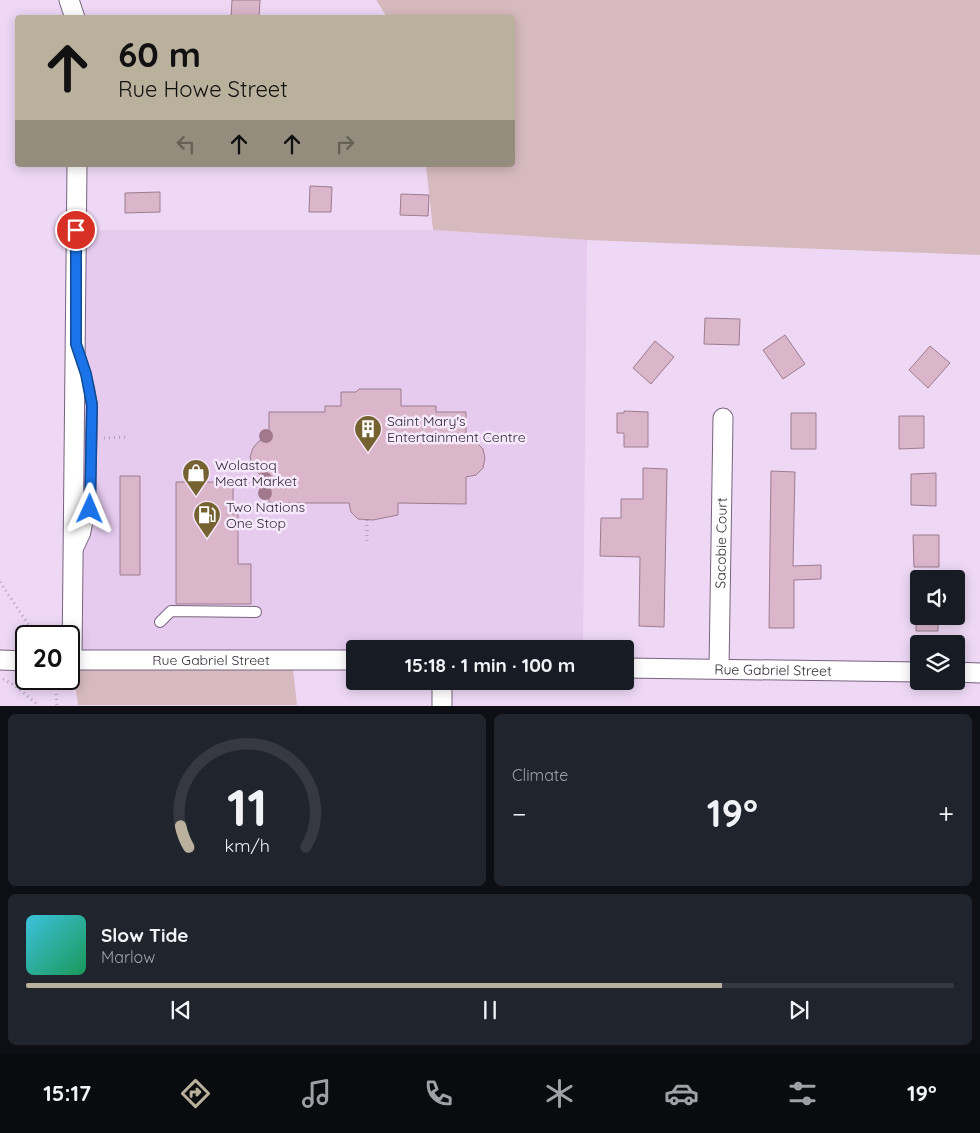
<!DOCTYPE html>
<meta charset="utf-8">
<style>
:root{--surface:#171b24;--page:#20242c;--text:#f1f3f6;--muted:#9ea1a6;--line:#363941;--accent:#bab19d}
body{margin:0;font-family:Quicksand,sans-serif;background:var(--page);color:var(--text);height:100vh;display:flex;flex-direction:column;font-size:19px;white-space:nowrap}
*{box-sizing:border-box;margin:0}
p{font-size:16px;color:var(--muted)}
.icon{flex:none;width:28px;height:28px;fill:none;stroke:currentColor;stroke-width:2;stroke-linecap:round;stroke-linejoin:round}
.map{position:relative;height:706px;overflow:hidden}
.sheet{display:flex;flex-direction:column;gap:8px;padding:8px;background:#0d0f14;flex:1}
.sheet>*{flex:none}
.guide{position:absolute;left:15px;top:15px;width:500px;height:152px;border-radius:5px;box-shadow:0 2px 12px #0003;background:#bab19d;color:#111;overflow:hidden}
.buttons{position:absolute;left:910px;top:570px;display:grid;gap:10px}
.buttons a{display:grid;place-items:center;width:55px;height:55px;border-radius:5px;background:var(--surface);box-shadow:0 2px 12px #0003;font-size:25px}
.speed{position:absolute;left:15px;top:625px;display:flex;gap:10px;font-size:25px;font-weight:700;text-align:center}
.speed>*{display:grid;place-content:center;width:65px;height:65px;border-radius:50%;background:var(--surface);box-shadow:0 2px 12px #0003;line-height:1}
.speed .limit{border:2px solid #111;border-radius:8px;background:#fff;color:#111}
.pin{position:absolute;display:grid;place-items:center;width:42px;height:42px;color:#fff;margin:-21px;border:2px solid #fff;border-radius:50%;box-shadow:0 1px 5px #0007}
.me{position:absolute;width:55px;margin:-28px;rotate:1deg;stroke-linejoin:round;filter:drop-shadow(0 0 4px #0008)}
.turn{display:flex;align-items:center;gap:18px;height:105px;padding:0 20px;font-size:22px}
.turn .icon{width:65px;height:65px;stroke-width:2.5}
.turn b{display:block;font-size:35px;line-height:42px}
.lanes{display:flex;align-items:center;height:48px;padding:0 20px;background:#0003;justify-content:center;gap:25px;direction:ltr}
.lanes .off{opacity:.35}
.big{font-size:38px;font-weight:800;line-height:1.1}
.sheet .widget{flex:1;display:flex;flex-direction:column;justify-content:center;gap:8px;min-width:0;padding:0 18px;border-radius:8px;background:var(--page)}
.sheet .dial{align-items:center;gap:0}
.dial svg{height:130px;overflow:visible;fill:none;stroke:var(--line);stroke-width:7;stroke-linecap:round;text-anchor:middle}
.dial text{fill:var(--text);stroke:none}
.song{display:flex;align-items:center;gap:15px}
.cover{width:60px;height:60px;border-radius:8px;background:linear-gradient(135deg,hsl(190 70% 55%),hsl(150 70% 35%))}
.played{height:5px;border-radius:2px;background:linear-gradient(90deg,var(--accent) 75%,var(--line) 75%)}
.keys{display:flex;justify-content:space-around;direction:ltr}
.heat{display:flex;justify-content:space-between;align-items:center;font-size:28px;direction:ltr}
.sheet .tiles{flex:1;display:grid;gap:8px;grid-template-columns:1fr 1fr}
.widget:last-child{grid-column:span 2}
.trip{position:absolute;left:346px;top:640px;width:288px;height:50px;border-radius:5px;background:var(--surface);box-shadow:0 2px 12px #0003;font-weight:800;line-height:50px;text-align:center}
.menu{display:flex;height:80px;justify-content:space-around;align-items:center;background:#090b0e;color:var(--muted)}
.menu .icon{width:35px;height:35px}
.menu .current{color:var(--accent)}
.menu b{font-size:22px;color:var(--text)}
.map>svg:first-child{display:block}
</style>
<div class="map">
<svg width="980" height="706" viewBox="0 0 980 706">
<rect width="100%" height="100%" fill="#eed8f6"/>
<path fill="#e6cbef" d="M 76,230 L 433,230 L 587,240 L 583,649 L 355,649 L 355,660 L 72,660 Z"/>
<path fill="#d6babe" d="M 376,0 L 980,0 L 980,255 L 587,240 L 433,230 L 426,165 L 512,165 L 512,18 L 387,17 Z
M 72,660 L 292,660 L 297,705 L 78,705 Z"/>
<path fill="#dbb6cb" stroke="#9c7c8e" d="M 232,0 L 260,0 L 259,18 L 231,18 Z
M 310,186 L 332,187 L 331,212 L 309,212 Z
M 160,192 L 160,212 L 125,213 L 125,193 Z
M 401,194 L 429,195 L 428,216 L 400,215 Z
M 705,318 L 740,319 L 739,345 L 704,344 Z
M 785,335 L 805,364 L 783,379 L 763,350 Z
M 655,341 L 674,357 L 651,384 L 633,368 Z
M 930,346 L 950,363 L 928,388 L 909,370 Z
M 359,389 L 401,389 L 401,406 L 436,406 L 436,412 L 466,412 L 466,440 L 476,442 L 483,449 L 485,458 L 483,468 L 476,475 L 466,477 L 466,504 L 398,503 L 398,515 L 373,520 L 358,519 L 351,512 L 349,503 L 269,503 L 269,476 L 259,474 L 252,466 L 250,457 L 253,448 L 259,441 L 269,439 L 269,412 L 325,412 L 325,406 L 341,406 L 341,392 L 356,392 Z
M 624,411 L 648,412 L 648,447 L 624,447 L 624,433 L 617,433 L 617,413 L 624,413 Z
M 791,413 L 816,413 L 816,449 L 791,449 Z
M 899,416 L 924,416 L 924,448 L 899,449 Z
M 643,468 L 667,469 L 664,627 L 639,626 L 640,557 L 600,556 L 601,518 L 621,518 L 621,499 L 643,499 Z
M 771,471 L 795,472 L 793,566 L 821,565 L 821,579 L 794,580 L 794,628 L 769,628 Z
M 936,473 L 936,506 L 911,505 L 911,474 Z
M 120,476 L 140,476 L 140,575 L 120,575 Z
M 176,482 L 233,482 L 233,514 L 238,514 L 238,564 L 251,564 L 251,604 L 176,604 Z
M 913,535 L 939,535 L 939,567 L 914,567 Z
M 916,616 L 938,616 L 938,631 L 916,631 Z"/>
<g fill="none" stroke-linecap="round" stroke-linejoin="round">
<defs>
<path id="lane" d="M 77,551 L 85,534 L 90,509 L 92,405 L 89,388 L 81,359
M 160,622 L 171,611 L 256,612"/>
<g id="street">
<path d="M 69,0 L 75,18"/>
<path d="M 0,660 L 26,661"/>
<path id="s1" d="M 69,660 L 355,660"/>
<path d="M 72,660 L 77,165"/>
<path id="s2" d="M 625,668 L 919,672"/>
<path id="s3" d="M 719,668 L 723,418"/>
<path d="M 956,672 L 980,673"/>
<path d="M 442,706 L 442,681"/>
</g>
</defs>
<use href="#lane" stroke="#77637e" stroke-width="12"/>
<use href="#street" stroke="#77637e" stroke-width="21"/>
<path stroke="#b2a0b8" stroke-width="3" stroke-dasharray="1 4" stroke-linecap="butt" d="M 104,438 L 128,437
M 367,520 L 367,545
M 0,582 L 36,636
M 3,679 L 14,685 L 39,706
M 55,679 L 57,706"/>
<use href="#lane" stroke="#fff" stroke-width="10"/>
<use href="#street" stroke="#fff" stroke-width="19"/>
</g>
<g fill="#a1788c">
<circle cx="266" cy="436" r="7"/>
<circle cx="265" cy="479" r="7"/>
<circle cx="265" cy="493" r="7"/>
</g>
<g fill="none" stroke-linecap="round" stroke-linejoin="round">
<defs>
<path id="route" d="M 76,230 L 76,344 L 86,374 L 92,405 L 90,509"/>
</defs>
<use href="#route" stroke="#114b97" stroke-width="12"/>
<use href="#route" stroke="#1a73e8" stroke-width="9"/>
</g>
<defs>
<symbol id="building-pin" viewBox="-11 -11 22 30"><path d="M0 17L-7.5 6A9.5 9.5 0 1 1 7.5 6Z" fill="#766131" stroke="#f6e9fb"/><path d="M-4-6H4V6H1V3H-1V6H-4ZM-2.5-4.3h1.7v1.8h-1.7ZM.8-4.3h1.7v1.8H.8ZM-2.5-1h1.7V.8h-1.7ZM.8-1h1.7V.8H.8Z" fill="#fff"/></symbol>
<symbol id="shop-pin" viewBox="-11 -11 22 30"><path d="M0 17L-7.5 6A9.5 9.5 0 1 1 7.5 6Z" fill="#766131" stroke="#f6e9fb"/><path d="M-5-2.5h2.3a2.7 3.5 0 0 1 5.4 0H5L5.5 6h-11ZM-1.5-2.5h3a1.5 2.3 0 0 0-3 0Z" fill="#fff"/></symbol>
<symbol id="fuel-pin" viewBox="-11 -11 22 30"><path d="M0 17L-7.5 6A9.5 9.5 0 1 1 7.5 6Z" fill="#766131" stroke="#f6e9fb"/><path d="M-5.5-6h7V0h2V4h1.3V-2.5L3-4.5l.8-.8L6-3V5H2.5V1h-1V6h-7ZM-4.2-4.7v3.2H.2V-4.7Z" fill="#fff"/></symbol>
</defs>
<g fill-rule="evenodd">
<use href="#building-pin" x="352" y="413" width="32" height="43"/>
<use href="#shop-pin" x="180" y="457" width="32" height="43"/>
<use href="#fuel-pin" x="191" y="499" width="32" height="43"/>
</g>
<g text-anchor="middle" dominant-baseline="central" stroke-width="5" stroke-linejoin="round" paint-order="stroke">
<g font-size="14" fill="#322a35" stroke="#f6e9fb" text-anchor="start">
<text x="387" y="421">Saint Mary's<tspan x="387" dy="16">Entertainment Centre</tspan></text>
<text x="215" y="465">Wolastoq<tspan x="215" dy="16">Meat Market</tspan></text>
<text x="226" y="507">Two Nations<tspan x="226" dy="16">One Stop</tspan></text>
</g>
<g font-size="14" fill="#322a35" stroke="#f6e9fb">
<text stroke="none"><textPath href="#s3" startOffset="125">Sacobie Court</textPath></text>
<text stroke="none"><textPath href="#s1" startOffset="142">Rue Gabriel Street</textPath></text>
<text stroke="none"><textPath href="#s2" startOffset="148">Rue Gabriel Street</textPath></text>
</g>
</g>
</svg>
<div class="buttons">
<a><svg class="icon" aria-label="sound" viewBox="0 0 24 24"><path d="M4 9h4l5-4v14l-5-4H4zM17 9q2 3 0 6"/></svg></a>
<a><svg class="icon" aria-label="layers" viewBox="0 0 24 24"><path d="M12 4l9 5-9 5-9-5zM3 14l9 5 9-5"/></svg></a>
</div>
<div class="speed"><div class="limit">20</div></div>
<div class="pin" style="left:76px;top:230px;background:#d93025"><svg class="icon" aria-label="arrive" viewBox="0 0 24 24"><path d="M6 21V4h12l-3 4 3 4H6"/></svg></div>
<svg class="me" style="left:90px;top:509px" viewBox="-20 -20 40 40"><path d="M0-17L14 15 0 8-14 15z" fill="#1a73e8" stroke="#fff" stroke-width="4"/></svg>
<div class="trip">15:18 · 1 min · 100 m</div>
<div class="guide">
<div class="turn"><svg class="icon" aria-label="ahead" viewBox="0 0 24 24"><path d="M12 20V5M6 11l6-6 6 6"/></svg><div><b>60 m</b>Rue Howe Street</div></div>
<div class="lanes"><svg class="icon off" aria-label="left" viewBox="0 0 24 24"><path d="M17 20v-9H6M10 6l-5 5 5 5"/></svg><svg class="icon" aria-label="ahead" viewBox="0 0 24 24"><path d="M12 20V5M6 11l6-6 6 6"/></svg><svg class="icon" aria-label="ahead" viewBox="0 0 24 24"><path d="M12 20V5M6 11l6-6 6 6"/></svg><svg class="icon off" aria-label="right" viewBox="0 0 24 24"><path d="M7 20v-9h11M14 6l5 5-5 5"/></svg></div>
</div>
</div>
<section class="sheet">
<div class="tiles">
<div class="widget dial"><svg viewBox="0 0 100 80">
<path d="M14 69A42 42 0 1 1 86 69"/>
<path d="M14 69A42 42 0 0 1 9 56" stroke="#bab19d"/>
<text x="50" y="56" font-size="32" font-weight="700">11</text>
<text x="50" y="72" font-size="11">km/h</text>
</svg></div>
<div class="widget"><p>Climate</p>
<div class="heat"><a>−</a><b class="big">19°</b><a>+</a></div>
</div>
<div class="widget">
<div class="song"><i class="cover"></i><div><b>Slow Tide</b><p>Marlow</p></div></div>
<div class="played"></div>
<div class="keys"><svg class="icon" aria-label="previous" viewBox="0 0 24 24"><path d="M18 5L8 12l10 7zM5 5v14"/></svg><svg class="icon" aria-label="pause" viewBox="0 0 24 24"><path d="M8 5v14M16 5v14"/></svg><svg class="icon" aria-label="next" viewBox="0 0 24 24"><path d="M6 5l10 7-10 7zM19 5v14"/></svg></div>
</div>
</div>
</section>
<nav class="menu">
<b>15:17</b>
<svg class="icon current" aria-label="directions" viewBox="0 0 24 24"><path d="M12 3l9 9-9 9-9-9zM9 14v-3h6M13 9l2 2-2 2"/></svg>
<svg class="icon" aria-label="music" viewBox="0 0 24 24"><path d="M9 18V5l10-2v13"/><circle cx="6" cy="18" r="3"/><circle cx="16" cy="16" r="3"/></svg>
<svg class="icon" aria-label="phone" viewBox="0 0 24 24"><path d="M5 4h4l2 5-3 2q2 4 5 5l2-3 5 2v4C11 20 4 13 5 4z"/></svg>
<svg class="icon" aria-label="climate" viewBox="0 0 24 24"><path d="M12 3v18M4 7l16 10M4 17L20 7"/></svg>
<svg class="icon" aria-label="car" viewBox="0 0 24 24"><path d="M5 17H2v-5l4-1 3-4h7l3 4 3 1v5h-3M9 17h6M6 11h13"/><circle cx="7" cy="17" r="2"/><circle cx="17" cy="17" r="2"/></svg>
<svg class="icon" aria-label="filters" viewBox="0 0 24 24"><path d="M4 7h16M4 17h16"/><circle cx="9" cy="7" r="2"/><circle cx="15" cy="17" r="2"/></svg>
<b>19°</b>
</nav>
